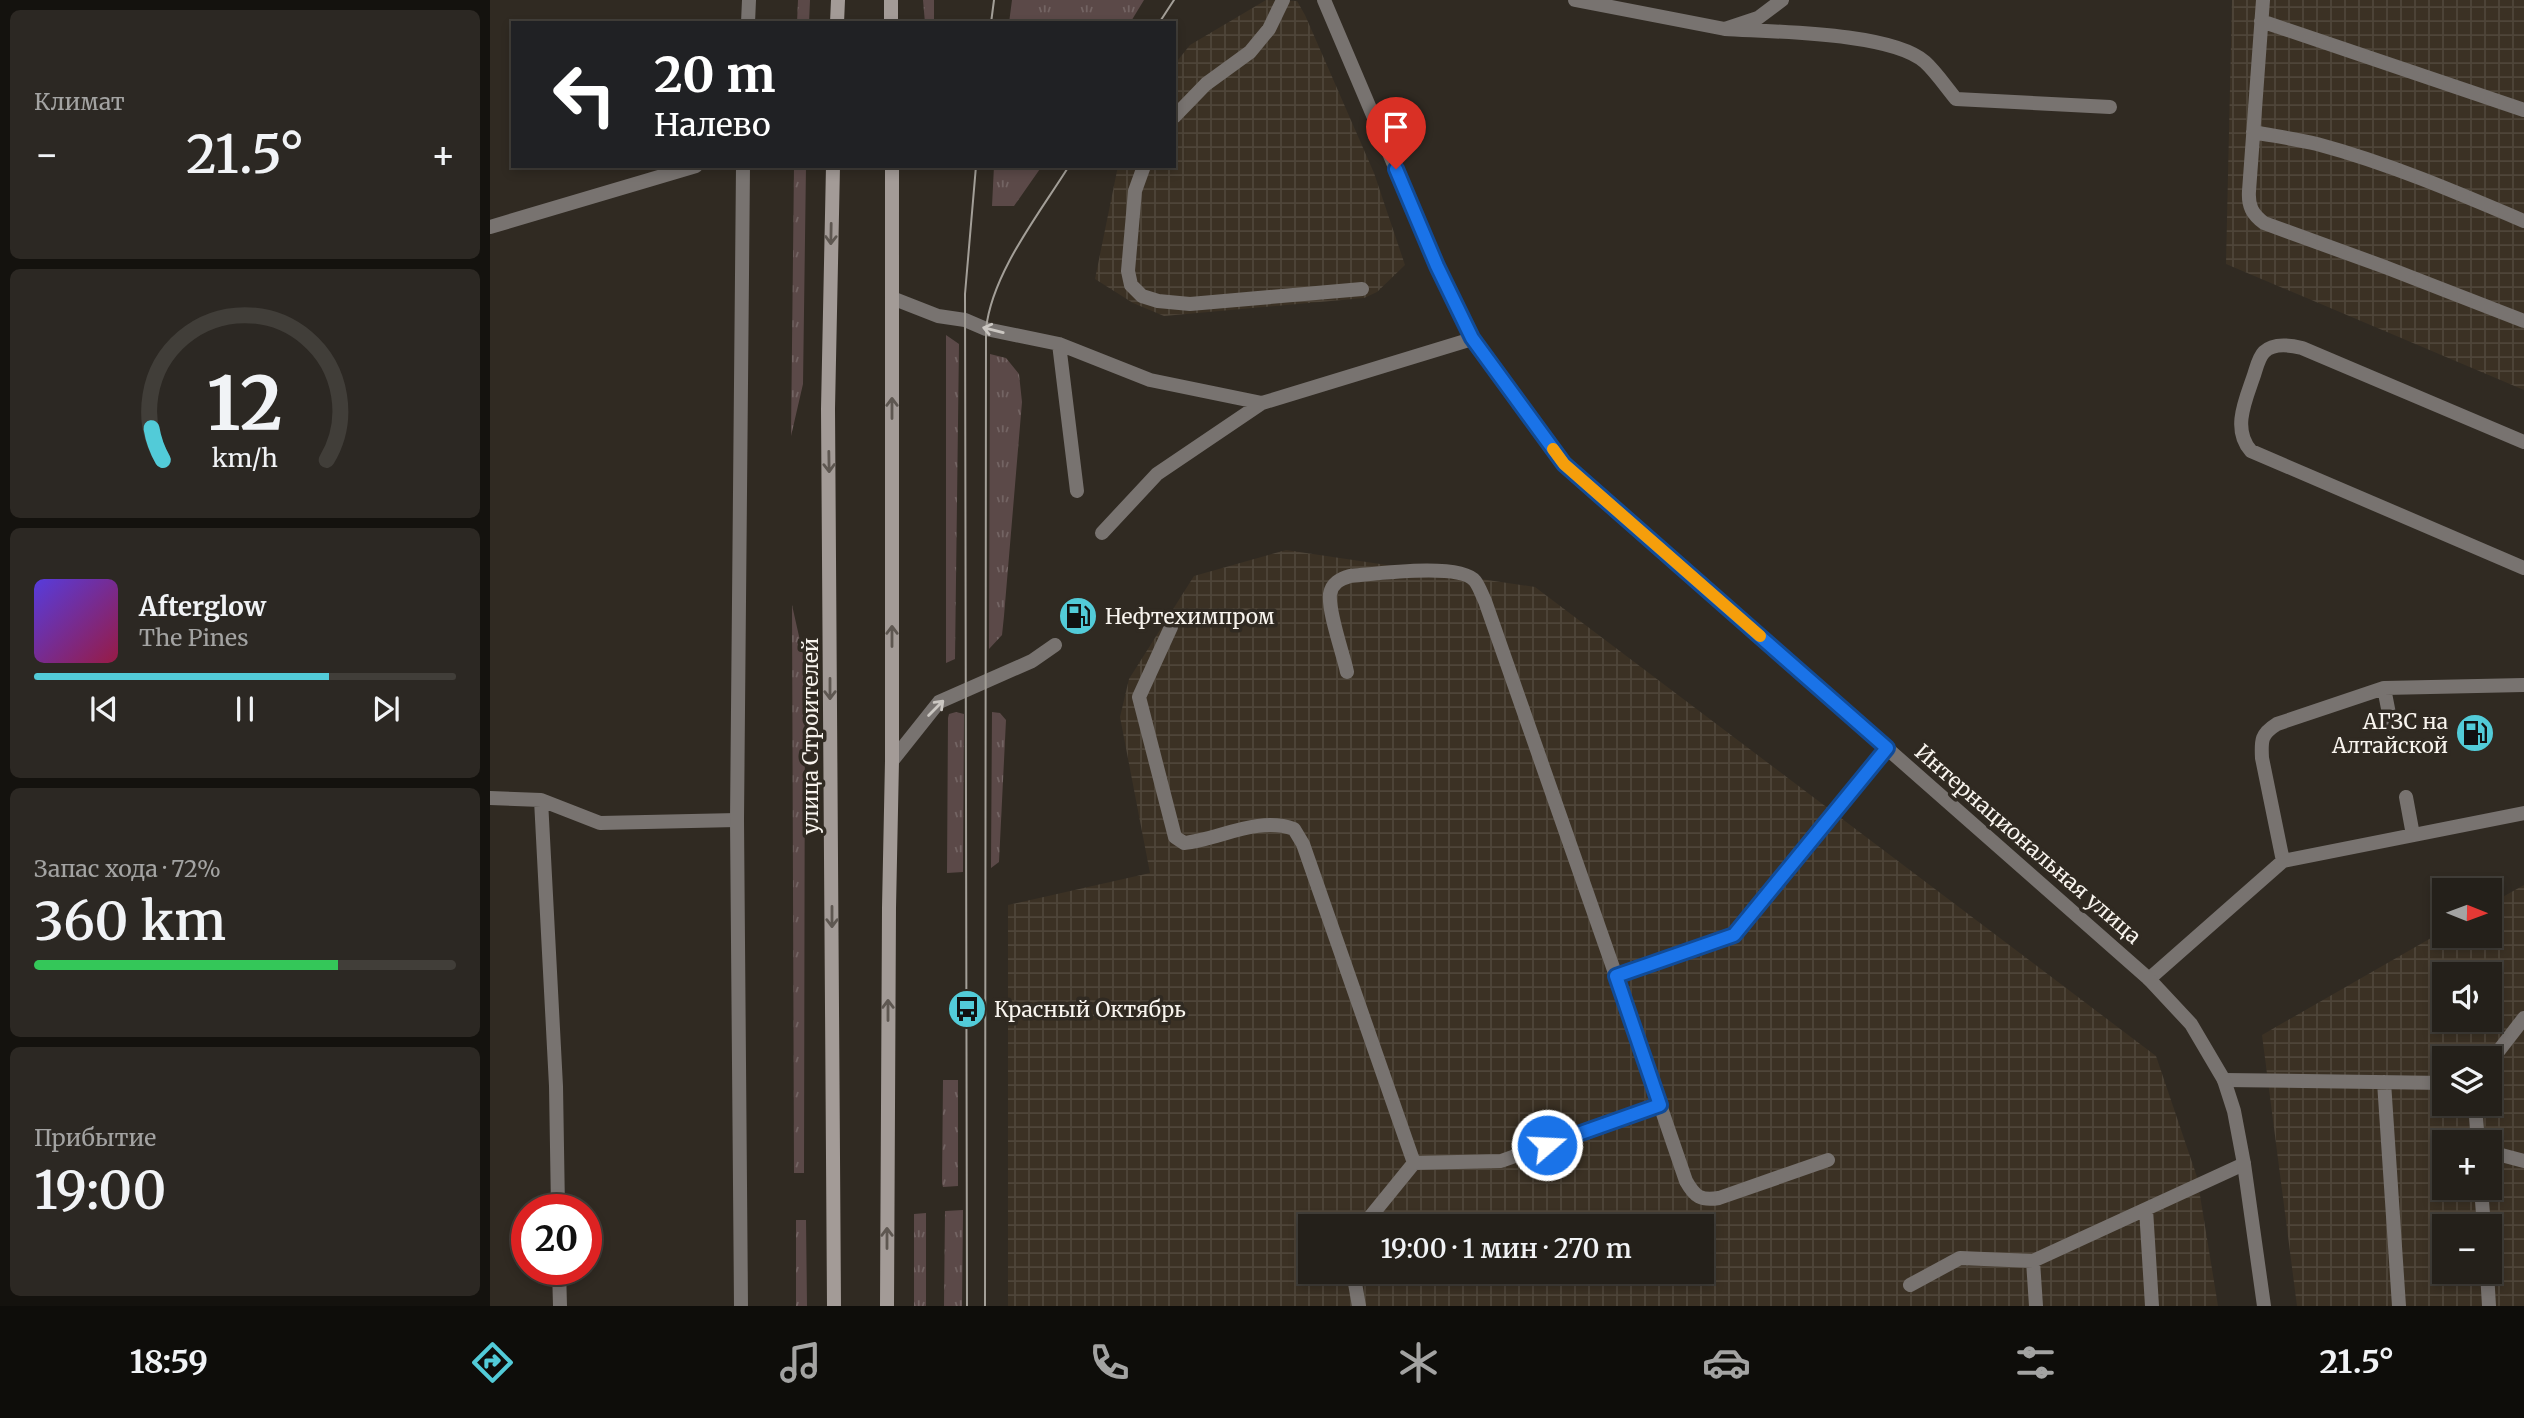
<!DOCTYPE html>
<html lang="ru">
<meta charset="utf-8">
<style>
:root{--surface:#24201a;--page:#2c2823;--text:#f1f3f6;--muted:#a3a3a2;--line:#413e39;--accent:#52cbd8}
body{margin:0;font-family:Merriweather,serif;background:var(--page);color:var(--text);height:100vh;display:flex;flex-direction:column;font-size:26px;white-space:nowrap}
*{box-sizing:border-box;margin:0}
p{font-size:23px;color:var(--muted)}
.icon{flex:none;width:38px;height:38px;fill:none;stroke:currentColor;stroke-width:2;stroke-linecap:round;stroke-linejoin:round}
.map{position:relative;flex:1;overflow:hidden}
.sheet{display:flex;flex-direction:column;gap:10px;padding:10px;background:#14120e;width:490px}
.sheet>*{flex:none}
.banner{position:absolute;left:21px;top:21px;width:665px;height:147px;border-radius:0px;box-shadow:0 4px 10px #0003,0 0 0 2px var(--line);background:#202124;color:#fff;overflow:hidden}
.needle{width:46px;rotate:91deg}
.fabs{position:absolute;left:1942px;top:878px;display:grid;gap:14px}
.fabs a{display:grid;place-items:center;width:70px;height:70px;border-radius:0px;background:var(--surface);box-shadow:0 4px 10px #0003,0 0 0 2px var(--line);font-size:35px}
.speed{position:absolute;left:21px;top:1194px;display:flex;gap:14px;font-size:35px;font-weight:700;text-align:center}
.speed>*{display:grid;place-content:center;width:91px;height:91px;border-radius:50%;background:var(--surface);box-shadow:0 4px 10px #0003,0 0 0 2px var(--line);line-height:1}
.speed .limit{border:10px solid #d22;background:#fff;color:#111}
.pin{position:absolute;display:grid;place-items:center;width:60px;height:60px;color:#fff;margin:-72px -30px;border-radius:50% 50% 50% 0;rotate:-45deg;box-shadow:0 0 7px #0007}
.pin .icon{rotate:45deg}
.me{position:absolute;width:77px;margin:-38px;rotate:71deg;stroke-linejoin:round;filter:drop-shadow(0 0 5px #0008)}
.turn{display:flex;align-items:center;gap:24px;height:147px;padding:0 28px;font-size:32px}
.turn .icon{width:91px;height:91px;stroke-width:2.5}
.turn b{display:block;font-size:49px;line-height:60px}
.big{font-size:52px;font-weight:600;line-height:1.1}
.sheet .widget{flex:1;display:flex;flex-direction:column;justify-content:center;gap:10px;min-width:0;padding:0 24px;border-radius:10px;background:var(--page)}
.sheet .dial{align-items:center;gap:0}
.dial svg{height:182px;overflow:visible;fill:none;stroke:var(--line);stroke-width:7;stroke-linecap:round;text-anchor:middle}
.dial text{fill:var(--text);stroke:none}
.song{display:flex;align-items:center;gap:21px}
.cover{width:84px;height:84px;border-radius:10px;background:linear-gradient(135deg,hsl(250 70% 55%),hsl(340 70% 35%))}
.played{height:7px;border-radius:4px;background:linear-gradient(90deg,var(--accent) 70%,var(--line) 70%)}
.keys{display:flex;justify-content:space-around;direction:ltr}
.heat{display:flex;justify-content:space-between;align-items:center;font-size:38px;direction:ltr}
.charge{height:10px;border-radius:5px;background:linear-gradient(90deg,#34c759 72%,var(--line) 0)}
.trip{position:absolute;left:808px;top:1214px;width:416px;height:70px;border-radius:0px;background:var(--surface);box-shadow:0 4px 10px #0003,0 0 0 2px var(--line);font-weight:600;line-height:70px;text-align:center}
.dock{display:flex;height:112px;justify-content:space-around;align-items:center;background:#0e0d0a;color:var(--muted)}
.dock .icon{width:49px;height:49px}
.dock .on{color:var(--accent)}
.dock b{font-size:32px;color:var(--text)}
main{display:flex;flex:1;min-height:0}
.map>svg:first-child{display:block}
</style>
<main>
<section class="sheet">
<div class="widget"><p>Климат</p>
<div class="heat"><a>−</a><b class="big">21.5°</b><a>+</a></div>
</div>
<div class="widget dial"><svg viewBox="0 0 100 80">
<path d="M14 69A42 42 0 1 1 86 69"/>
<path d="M14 69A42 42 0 0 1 9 55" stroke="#52cbd8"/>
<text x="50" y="56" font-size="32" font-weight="700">12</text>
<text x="50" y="72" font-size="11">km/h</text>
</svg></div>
<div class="widget">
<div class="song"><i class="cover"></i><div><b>Afterglow</b><p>The Pines</p></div></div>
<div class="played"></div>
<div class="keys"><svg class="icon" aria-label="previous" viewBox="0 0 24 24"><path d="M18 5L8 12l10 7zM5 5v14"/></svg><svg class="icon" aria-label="pause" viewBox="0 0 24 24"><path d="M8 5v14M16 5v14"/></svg><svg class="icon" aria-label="next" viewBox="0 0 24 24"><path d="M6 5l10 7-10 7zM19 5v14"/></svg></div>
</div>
<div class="widget"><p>Запас хода · 72%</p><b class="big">360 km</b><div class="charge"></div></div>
<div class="widget"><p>Прибытие</p><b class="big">19:00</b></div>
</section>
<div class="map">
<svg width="2034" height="1306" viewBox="0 0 2034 1306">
<defs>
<pattern id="industrial-grid" width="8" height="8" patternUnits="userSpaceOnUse" patternTransform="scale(1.75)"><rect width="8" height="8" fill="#3b3124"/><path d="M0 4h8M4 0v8" fill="none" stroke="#4e4539"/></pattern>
<pattern id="grass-tufts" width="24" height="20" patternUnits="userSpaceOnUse" patternTransform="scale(1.75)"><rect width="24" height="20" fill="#5b4948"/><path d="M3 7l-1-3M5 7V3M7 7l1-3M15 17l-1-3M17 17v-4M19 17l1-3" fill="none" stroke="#736463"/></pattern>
</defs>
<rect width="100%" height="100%" fill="#302a22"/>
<path fill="url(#industrial-grid)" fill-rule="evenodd" d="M 776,0 L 807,1 L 815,15 L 884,173 L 915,265 L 887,292 L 874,298 L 674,316 L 643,303 L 605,279 L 628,166 L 684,166 L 684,65 L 700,45 Z
M 1742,0 L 2034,0 L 2034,390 L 1736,264 Z
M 796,550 L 1045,587 L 1666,1056 L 1707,1177 L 1728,1306 L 518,1306 L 518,905 L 660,873 L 630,717 L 639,679 L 704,576 ZM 821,1227 L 1213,1227 L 1213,1272 L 821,1272 Z
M 2034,885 L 2034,1306 L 1807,1306 L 1772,1035 L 1955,930 L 1955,936 L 2000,936 L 2000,904 ZM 1955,975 L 2000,975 L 2000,1020 L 1955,1020 ZM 1955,1059 L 2000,1059 L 2000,1104 L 1955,1104 ZM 1955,1143 L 2000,1143 L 2000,1188 L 1955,1188 ZM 1955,1227 L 2000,1227 L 2000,1272 L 1955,1272 Z"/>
<path fill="url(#grass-tufts)" d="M 308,0 L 320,0 L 319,23 L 307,23 Z
M 433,0 L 444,0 L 444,23 L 435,23 Z
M 522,0 L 654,0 L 640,23 L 519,23 Z
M 304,166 L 316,166 L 313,384 L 301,436 Z
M 504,166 L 552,166 L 524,206 L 502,206 Z
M 456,335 L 469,344 L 465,659 L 456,663 Z
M 500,354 L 516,358 L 529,374 L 532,402 L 514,616 L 512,635 L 499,649 Z
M 302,605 L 315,663 L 314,1173 L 304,1173 Z
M 466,712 L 474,714 L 473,872 L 457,873 L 458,718 L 459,714 Z
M 502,712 L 510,713 L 516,720 L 509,862 L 501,868 Z
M 453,1080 L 468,1080 L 468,1186 L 453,1187 L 452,1183 Z
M 473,1210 L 472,1306 L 454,1306 L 455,1211 Z
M 436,1213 L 436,1306 L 424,1306 L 424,1214 Z
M 306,1220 L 316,1220 L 317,1306 L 306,1306 Z"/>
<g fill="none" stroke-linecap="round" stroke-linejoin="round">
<path stroke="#787370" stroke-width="14" d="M 1085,0 L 1235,29 L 1268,18 L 1292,0
M 1773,0 L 1759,191 C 1758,206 1762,214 1774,223 L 1895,267 L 2034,321
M 1771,21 L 2034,110
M 1235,29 C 1283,32 1401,32 1435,62 C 1446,72 1456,87 1466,99 L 1620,107
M 684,117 L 716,84 L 760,52 L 779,29 L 793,0
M 1763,132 C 1784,136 1806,139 1827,144 C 1898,163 1966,192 2034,221
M 654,166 L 645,191 L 638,271 L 641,285 L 652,296 L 668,301 L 700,304 L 872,289
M 0,227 L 206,166
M 402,298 L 448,316 L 475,320 L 496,329 L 569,344 L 660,380 L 772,403
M 569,344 L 587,491
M 2034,442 L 1812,348 C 1800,345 1783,343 1774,352 C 1768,358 1766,370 1763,378 C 1755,401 1742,430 1761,451 L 2034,568
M 612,533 L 667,474 L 772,403 L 982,339
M 681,627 L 649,697 L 685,837 L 694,843 C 730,839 768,816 804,829 L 813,844 L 924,1163 L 1011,1161 L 1170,1105
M 857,672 C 853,653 838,612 840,594 C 842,583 850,579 860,576 C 884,574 970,562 985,581 C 989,586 992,595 995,601 L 1126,976 L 1244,935 L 1397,748
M 1894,688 L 1901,724
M 402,761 L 449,702 L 542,661 L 565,645
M 1916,797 L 1923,835
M 0,798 L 51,800 L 110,823 L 247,820
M 51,800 L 66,1086 L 68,1209
M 1793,861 L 1772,758 C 1771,740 1771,734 1787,724 L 1894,688 L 2034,685
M 1126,976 L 1196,1181 C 1205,1197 1211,1201 1229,1198 L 1338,1160
M 1659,979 L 1793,861 L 2034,813
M 2000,1062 L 2034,1018
M 1734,1080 L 1955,1083
M 1894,1082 L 1909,1306
M 1985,1104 L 1988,1143
M 2000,1152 L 2034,1161
M 1991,1188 L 1994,1227
M 1656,1209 L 1662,1306
M 872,1227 L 924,1163
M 1543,1261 L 1546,1306
M 69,1269 L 70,1306
M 863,1272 L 869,1306
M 1997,1272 L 1999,1306
M 1420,1285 L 1470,1258 L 1543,1261 L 1754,1164"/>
<path stroke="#787370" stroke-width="14" d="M 834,0 L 947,266 L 982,339 L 1074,464 L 1659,979 L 1701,1024 L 1734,1080 L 1744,1111 L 1754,1164 L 1774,1306
M 258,23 L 259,0
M 251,1306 L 247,820 L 253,166"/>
<path stroke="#a39b97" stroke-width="14" d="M 401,0 L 401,23
M 347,23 L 348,0
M 343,166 L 338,409 L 344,1306
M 397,1306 L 399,908 L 402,761 L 402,166"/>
<path stroke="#a39f98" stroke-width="2" d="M 501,23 L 504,0
M 669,23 L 684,0
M 477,1306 L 475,294 L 486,166
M 495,1306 L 496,329 C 502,273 549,214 579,166"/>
</g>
<defs><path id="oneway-shaft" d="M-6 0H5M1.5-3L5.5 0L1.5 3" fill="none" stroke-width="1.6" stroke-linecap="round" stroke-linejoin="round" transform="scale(1.75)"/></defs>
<g stroke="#5e5751">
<use href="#oneway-shaft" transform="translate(341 234) rotate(91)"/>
<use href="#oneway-shaft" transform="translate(402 408) rotate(-90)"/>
<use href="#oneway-shaft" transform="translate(339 462) rotate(89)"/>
<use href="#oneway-shaft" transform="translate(402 636) rotate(-90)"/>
<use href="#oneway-shaft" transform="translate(340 689) rotate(90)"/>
<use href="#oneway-shaft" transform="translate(342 917) rotate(90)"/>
<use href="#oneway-shaft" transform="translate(398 1010) rotate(-90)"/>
<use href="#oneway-shaft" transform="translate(397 1238) rotate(-90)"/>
</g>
<g stroke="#cbc7c2">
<use href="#oneway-shaft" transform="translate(503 330) rotate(-166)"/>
<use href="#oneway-shaft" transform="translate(446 708) rotate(-45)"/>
</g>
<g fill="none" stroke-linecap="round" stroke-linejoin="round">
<defs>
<path id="route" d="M 906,169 L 947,266 L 982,338 L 1074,464 L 1397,748 L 1244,935 L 1126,976 L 1170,1105 L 1057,1145"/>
</defs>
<use href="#route" stroke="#114b97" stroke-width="18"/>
<use href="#route" stroke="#1a73e8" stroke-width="12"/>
<path stroke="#f59e0b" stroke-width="12" d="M 1063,449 L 1074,464 L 1270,636"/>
</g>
<defs>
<symbol id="fuel-disc" viewBox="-11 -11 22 22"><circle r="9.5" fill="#52cbd8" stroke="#302a22"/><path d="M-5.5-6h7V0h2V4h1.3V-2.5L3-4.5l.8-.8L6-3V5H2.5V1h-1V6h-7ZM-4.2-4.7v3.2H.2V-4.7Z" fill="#111"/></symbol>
<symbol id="bus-disc" viewBox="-11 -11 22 22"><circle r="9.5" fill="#52cbd8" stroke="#302a22"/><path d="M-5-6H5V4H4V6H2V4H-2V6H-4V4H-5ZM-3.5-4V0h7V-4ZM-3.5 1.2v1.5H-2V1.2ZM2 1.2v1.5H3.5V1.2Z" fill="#111"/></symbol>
</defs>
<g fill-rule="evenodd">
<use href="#fuel-disc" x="566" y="594" width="44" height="44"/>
<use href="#fuel-disc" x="1963" y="711" width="44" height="44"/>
<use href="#bus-disc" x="455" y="987" width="44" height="44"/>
</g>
<g text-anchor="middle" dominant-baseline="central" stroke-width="7" stroke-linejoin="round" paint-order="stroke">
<g font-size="21" fill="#f8f4ee" stroke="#302a22" text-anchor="start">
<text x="615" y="616">Нефтехимпром</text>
<text x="1958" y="721" text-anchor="end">АГЗС на<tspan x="1958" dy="24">Алтайской</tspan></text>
<text x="504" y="1009">Красный Октябрь</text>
</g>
<g font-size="21" fill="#f8f4ee" stroke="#302a22">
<text transform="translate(320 736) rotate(-90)">улица Строителей</text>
<text transform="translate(1538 844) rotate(41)">Интернациональная улица</text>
</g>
</g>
</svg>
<div class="fabs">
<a><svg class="needle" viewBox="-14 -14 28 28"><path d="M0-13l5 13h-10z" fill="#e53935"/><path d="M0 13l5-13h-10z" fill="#a3a3a2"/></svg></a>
<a><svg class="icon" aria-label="sound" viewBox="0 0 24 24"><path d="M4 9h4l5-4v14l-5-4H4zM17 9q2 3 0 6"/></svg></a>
<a><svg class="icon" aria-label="layers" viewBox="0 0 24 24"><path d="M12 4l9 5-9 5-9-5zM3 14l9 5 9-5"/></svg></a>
<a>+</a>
<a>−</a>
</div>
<div class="speed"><div class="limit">20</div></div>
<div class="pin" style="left:906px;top:169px;background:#d93025"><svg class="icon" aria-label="arrive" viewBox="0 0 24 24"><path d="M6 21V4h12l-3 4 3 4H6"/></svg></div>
<svg class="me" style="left:1057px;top:1145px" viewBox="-20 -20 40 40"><circle r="17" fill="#1a73e8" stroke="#fff" stroke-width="3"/><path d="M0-11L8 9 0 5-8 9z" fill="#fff"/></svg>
<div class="trip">19:00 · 1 мин · 270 m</div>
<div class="banner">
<div class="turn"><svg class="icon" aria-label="left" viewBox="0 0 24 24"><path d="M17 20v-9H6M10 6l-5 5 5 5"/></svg><div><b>20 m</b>Налево</div></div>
</div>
</div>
</main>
<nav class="dock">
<b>18:59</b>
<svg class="icon on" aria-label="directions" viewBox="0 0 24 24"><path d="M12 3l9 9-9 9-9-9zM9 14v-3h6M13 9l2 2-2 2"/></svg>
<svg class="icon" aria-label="music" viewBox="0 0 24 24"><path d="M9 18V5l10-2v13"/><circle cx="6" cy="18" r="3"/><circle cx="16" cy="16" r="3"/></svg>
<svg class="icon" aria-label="phone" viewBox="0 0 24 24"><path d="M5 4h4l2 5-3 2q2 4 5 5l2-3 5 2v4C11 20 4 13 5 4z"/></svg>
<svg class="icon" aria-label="climate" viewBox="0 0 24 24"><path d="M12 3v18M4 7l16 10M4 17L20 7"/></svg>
<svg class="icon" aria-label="car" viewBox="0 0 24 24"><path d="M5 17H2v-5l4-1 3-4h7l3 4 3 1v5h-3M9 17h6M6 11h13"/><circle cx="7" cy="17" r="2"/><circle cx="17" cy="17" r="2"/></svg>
<svg class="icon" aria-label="filters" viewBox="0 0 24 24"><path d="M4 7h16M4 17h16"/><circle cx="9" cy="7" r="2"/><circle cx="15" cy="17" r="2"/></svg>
<b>21.5°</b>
</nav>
